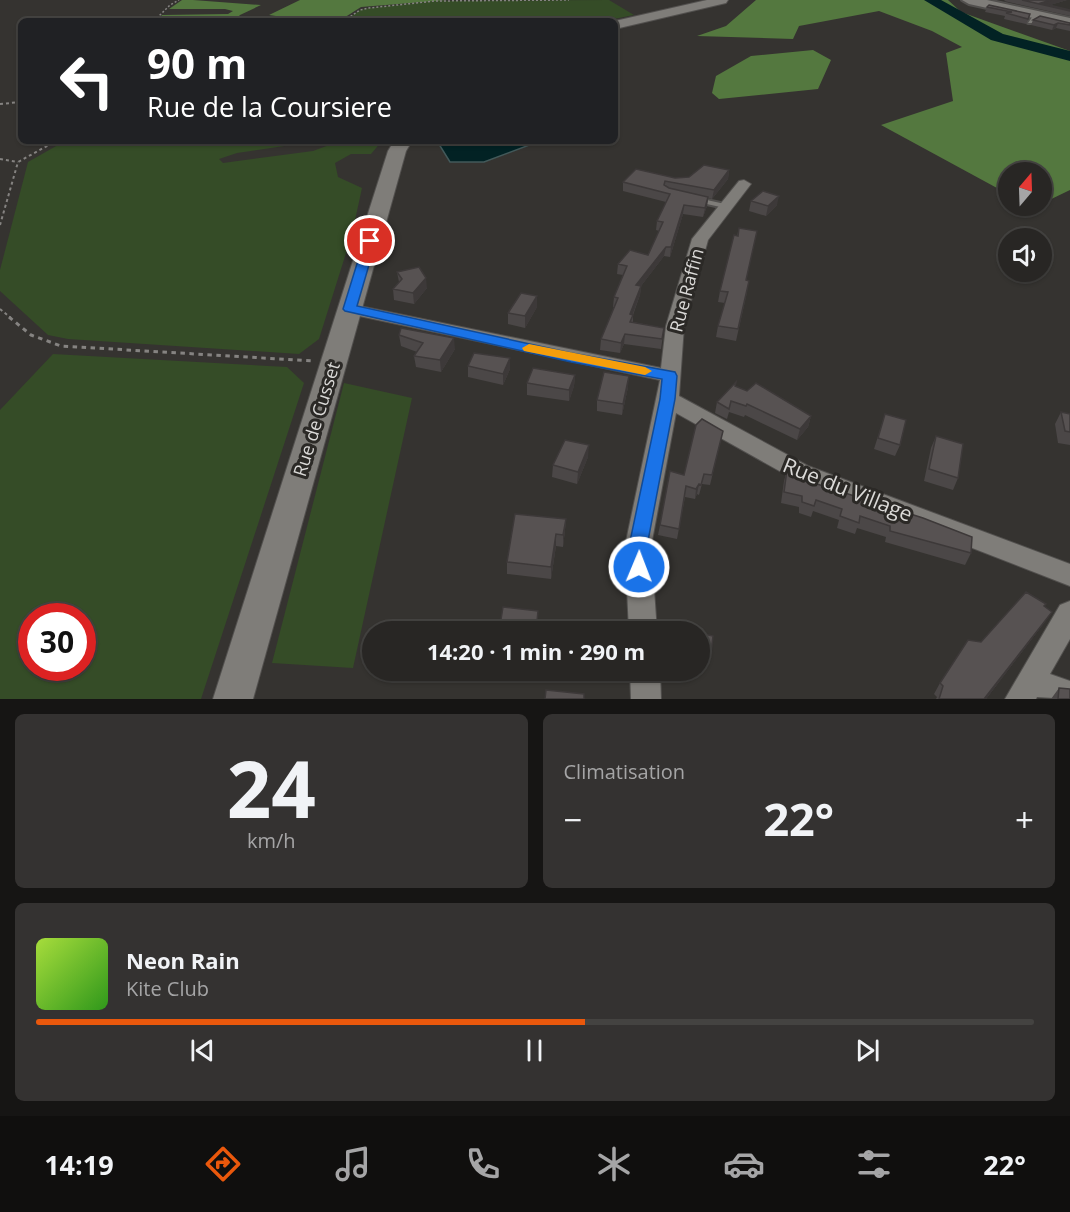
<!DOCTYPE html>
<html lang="fr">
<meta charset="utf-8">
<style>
:root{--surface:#282624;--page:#343231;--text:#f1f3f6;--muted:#a5a5a6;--line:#444341;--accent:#ea580c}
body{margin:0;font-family:"Open Sans",sans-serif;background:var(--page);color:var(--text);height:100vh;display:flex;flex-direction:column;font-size:22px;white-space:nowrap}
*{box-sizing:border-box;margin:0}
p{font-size:20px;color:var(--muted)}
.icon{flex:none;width:33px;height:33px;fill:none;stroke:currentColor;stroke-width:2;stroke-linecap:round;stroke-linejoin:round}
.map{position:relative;height:699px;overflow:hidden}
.side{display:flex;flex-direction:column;gap:15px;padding:15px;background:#161514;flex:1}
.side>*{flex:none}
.banner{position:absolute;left:18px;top:18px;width:600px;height:126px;border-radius:9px;box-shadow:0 2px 4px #0004,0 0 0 2px var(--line);background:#202124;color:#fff;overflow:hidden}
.needle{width:39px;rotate:19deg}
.controls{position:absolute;left:998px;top:162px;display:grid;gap:12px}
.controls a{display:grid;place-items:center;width:54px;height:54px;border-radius:50%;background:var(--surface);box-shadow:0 2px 4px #0004,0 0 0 2px var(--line);font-size:30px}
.speed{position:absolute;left:18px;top:603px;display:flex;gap:12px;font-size:30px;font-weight:700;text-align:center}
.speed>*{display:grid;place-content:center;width:78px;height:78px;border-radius:50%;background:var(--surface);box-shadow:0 2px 4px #0004,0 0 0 2px var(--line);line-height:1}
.speed .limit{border:9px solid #d22;background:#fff;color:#111}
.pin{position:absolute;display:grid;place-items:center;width:51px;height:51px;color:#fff;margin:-26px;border:3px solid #fff;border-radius:50%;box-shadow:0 2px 6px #0007}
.me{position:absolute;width:66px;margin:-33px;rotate:1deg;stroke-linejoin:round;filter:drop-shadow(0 0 4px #0008)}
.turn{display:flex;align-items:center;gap:21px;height:126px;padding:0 30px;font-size:27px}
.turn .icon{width:78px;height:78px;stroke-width:2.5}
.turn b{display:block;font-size:42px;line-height:51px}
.big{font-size:45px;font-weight:700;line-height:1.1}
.side .widget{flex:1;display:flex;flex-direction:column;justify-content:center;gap:9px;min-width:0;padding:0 21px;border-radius:9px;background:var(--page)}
.side .dial{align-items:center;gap:0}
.dial b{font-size:78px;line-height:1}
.song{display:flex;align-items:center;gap:18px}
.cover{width:72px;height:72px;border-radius:9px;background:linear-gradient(135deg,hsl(80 70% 55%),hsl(110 70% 35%))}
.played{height:6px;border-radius:3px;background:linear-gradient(90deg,var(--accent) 55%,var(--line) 55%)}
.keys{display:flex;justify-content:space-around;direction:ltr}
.heat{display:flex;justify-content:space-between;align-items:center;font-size:33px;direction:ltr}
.side .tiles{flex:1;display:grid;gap:15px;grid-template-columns:1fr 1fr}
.widget:last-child{grid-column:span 2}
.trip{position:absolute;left:362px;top:621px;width:348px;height:60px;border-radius:30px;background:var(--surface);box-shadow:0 2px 4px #0004,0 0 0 2px var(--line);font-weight:700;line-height:60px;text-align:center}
.dock{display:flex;height:96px;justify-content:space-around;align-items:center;background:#100f0e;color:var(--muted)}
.dock .icon{width:42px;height:42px}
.dock .active{color:var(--accent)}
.dock b{font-size:27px;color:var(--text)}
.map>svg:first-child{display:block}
</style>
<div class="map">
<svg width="1070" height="699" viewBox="0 0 1070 699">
<rect width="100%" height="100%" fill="#353330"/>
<path fill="#354c27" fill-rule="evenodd" d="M 609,0 L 634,15 L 604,21 L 344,21 L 360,10 L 369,8 L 435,1 Z
M 65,141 L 318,141 L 237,153 L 219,159 L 223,163 L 313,151 L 340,141 L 382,141 L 371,154 L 351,154 L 335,163 L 338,177 L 362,188 L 352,234 L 319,339 L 299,354 L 68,339 L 48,335 L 0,291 L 0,270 L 28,162 Z
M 53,354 L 287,367 L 304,383 L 201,699 L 0,699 L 0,410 ZM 32,616 L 82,616 L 82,668 L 32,668 Z
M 344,383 L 412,398 L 353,668 L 272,663 Z"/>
<path fill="#54783f" d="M 182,0 L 193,0 L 261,5 L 240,15 L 235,20 L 239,21 L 157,21 L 162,15 L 228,14 L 233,11 L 225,9 L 169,9 Z
M 300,0 L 448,0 L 361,7 L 339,21 L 310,21 L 269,15 Z
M 756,0 L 948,0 L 961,12 L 1070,51 L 1070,190 L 1041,204 L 1041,172 L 1008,172 L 1008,194 L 881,125 L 953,101 L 946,53 L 962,47 L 932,31 L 879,11 L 799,26 L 793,39 L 697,36 L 726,26 Z
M 813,50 L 831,60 L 818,89 L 719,99 L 712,93 L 716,76 L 751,56 Z"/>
<path fill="#022224" stroke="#43595a" stroke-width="1.5" d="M 437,141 L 540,141 L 484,162 L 450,162 Z"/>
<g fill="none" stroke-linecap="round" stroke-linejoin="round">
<path fill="#022224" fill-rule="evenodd" d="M 924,0 L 941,0 L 1003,34 L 1070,51 L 1070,61 L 991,40 Z"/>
<defs>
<path id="service" d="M 1035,13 L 1038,15 L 1038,19 L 1032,23 L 1028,23 Z
M 693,197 L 725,204 L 729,206 L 725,208 L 693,201 Z"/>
<path id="minor" d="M 744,180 L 751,184 L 708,240 L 684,326 L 679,396 L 808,466 L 1070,564 L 1070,586 L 792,478 L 676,413 L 651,546 L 657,632 L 629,632 L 625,546 L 660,380 L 350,314 L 344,313 L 341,309 L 344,305 L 350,304 L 661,368 L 666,326 L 692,239 L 739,181 Z
M 1070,601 L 1070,639 L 1050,674 L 1070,681 L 1070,699 L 1037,697 L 1036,699 L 1005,699 L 1060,605 Z
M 630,670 L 660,670 L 661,699 L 631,699 Z"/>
<path id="tertiary" d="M 707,0 L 728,0 L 726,3 L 615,29 L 615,21 Z
M 394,141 L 412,141 L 406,151 L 253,699 L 213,699 L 388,151 Z"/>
<path id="secondary" d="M 962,0 L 987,0 L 1070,18 L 1070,26 L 969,4 Z"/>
</defs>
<use href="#service" stroke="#52504e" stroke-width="4"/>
<use href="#minor" stroke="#52504e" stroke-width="2"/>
<use href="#tertiary" stroke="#52504e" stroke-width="2"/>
<use href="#secondary" stroke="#52504e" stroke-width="4"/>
<path stroke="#858381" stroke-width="1.5" stroke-dasharray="2 2" stroke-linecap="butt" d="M 154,21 L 170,5 L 179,0
M 344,21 L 360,10 L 369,8 L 435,1 L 569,0"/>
<path stroke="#858381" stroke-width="2" stroke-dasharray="3 3" stroke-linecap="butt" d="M 0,104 L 21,102
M 0,159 L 18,162
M 0,225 L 18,162 L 56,141
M 0,309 L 11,318"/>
<path stroke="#858381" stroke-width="3" stroke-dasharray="4.5 4.5" stroke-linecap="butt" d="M 9,317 L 31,335 L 61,346 L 314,361"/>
<use href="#service" fill="#7f7d79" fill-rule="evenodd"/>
<use href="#minor" fill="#7f7d79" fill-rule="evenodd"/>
<use href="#tertiary" fill="#7f7d79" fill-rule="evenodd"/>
<use href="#secondary" fill="#7f7d79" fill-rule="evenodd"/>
</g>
<path fill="#4b4747" d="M 1005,0 L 1067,0 L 1050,5 L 1070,10 L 1070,16 L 1004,1 Z
M 987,7 L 1030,14 L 1026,24 L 1004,19 L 1005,16 L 985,12 Z
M 1033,20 L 1070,23 L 1070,31 L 1056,28 L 1052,30 L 1031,25 Z
M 729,170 L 728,179 L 712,199 L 708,198 L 707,206 L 703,217 L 683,214 L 670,257 L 664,256 L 641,286 L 640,295 L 633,315 L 633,322 L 664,328 L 661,349 L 624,344 L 620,353 L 600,350 L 601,339 L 614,307 L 613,307 L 614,297 L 623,275 L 617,274 L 618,264 L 648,255 L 659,231 L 656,230 L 657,221 L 666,202 L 623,191 L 623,182 L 689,177 Z
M 751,201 L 777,205 L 766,216 L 749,211 Z
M 739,228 L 746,280 L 747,292 L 736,341 L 716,337 L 718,326 L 725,303 L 718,302 L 720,291 L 737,236 Z
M 397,272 L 427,288 L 414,304 L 394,300 L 393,289 L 399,282 Z
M 537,307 L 525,328 L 508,324 L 508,313 Z
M 399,335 L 455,349 L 441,372 L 416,367 L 414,356 L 417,352 L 401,346 Z
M 468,366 L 510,369 L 503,385 L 468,377 Z
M 575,375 L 574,386 L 569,401 L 527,395 L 527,383 Z
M 735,386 L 811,416 L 808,427 L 797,440 L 745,415 L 744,417 L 729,412 L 727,419 L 715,413 L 717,402 Z
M 628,387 L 622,415 L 597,411 L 597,400 Z
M 1061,412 L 1070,414 L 1070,445 L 1058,443 L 1055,424 Z
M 885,414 L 900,445 L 895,456 L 874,449 Z
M 723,431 L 710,485 L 702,484 L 699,495 L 697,494 L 695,499 L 685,497 L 677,539 L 658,535 L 660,525 L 684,475 Z
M 936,436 L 958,478 L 953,490 L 924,481 L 931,448 Z
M 588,457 L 577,484 L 552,477 L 553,465 Z
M 787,470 L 817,484 L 971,553 L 965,565 L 885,542 L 886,537 L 857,528 L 855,534 L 837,528 L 839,520 L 813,511 L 811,517 L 799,513 L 799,507 L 781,503 L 784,481 Z
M 566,519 L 565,530 L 563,547 L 556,546 L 551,579 L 507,574 L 507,562 Z
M 1044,607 L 1052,612 L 1044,623 L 986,699 L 936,699 L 937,697 L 934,694 L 940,683 L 981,642 Z
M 699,633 L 711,653 L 709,659 L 699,656 Z
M 1059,688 L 1070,699 L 1051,699 Z"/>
<path fill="#3d3939" d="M 1051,0 L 1067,0 L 1047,6 L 1041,3 Z
M 1058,23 L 1056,28 L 1052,30 L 1054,25 Z
M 729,170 L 728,179 L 712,199 L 714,190 Z
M 779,196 L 777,205 L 766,216 L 768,206 Z
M 708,197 L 707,206 L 703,217 L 705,208 Z
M 684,205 L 683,214 L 670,257 L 671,247 Z
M 666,247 L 664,256 L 641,286 L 640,295 L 629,324 L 630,314 L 636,285 Z
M 426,278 L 427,288 L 414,304 L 413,293 Z
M 537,296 L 537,307 L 525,328 L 525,316 Z
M 625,334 L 624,344 L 620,353 L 621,343 Z
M 454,338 L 455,349 L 441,372 L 440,360 Z
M 510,358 L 510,369 L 503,385 L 503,374 Z
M 575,375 L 574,386 L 569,401 L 569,390 Z
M 629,376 L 628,387 L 622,415 L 623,404 Z
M 811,416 L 808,427 L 797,440 L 800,429 Z
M 589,445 L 588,457 L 577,484 L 578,472 Z
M 699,484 L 697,494 L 695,499 L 696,489 Z
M 566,519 L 565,530 L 563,547 L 563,535 Z
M 556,534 L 556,546 L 551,579 L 551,567 Z
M 1052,612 L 1044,623 L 986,699 L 984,699 Z"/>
<path fill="#575252" stroke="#3d3939" stroke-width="1.5" d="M 1022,0 L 1051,0 L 1041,3 L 1070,10 L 1070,11 Z
M 989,5 L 1030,14 L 1028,19 L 1006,13 L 1012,12 L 987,7 Z
M 1040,16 L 1070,23 L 1070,25 L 1058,23 L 1054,25 L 1033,20 Z
M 704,165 L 729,170 L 714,190 L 665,181 L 664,185 L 669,188 L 708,197 L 705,208 L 684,205 L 671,247 L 666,247 L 636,285 L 641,286 L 630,314 L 633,315 L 630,322 L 664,328 L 662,339 L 625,334 L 621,343 L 601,339 L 618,298 L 614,297 L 627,266 L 618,264 L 630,250 L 648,255 L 663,222 L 657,221 L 670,194 L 623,182 L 636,169 L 675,178 L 689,177 Z
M 763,191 L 779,196 L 768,206 L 751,201 Z
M 739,228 L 757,231 L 746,280 L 749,281 L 738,329 L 718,326 L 728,292 L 720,291 L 734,235 L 738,236 Z
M 419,267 L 426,278 L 413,293 L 393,289 L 402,279 L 397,272 Z
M 521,293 L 537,296 L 525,316 L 508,313 Z
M 401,328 L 454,338 L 440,360 L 414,356 L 423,343 L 399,335 Z
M 474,353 L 510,358 L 503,374 L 468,366 Z
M 533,368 L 575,375 L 569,390 L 527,383 Z
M 604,372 L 629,376 L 623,404 L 597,400 Z
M 736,382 L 735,386 L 747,391 L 756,383 L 811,416 L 800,429 L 747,404 L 746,406 L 731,401 L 729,409 L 717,402 Z
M 1061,412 L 1070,414 L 1070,432 L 1065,431 Z
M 885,414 L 906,420 L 900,445 L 878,438 Z
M 702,419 L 723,431 L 712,475 L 704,474 L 701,485 L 699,484 L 696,489 L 686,486 L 679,529 L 660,525 L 670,471 L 684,475 L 696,425 Z
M 936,436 L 963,444 L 958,478 L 929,469 Z
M 565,440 L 589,445 L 578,472 L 553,465 Z
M 787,470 L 818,481 L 817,484 L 923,518 L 972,537 L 971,553 L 890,531 L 890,526 L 860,516 L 859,523 L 840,516 L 842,509 L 816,500 L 814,506 L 802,502 L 802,496 L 784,492 Z
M 515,514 L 566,519 L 563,535 L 556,534 L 551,567 L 507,562 Z
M 1026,592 L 1046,604 L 1044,606 L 1052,612 L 984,699 L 939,699 L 943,686 L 940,683 L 968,640 L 981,642 Z
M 503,607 L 538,611 L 536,632 L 499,632 Z
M 699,633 L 713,636 L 711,653 L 699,650 Z
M 1059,688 L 1070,689 L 1070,699 L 1058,699 Z
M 546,690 L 584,694 L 584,699 L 545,699 Z"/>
<path fill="#1a73e8" stroke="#114b97" stroke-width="1.5" d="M 370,238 L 376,241 L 357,306 L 571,353 L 675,372 L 677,376 L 675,399 L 647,546 L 648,567 L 646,573 L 639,575 L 633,573 L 630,567 L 629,546 L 660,399 L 662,379 L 571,362 L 345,311 L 343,309 L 364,241 Z"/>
<path fill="#f59e0b" d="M 529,344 L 645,367 L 652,371 L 645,375 L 524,351 L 522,348 Z"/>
<g text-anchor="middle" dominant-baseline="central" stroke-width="6" stroke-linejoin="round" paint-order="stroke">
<g font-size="18" fill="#dbdad8" stroke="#2b2926">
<text transform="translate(686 290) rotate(-75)">Rue Raffin</text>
<text transform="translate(316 419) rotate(-73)">Rue de Cusset</text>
</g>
<g font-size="21" fill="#dbdad8" stroke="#2b2926">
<text transform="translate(848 489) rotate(22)">Rue du Village</text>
</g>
</g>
</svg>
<div class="controls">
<a><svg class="needle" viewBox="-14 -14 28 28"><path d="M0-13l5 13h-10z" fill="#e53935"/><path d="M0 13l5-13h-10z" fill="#a5a5a6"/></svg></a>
<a><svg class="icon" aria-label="sound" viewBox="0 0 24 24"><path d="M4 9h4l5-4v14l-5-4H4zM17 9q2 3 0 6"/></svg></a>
</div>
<div class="speed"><div class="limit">30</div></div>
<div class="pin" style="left:370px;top:241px;background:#d93025"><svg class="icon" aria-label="arrive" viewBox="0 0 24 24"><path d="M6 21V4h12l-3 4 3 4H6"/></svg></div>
<svg class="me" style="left:639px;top:567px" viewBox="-20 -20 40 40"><circle r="17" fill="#1a73e8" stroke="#fff" stroke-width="3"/><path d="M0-11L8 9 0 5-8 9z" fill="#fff"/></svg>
<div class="trip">14:20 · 1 min · 290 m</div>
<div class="banner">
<div class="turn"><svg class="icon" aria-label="left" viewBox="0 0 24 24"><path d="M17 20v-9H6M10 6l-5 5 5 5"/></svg><div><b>90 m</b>Rue de la Coursiere</div></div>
</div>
</div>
<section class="side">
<div class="tiles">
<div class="widget dial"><b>24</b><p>km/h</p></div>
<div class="widget"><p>Climatisation</p>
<div class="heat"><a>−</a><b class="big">22°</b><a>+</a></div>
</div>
<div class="widget">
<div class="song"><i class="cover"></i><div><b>Neon Rain</b><p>Kite Club</p></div></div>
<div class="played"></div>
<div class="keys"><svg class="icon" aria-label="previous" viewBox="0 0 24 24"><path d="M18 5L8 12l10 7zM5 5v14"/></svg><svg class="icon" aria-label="pause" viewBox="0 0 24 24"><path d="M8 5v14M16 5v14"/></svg><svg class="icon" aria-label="next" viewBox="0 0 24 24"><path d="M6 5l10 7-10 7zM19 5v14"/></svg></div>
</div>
</div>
</section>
<nav class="dock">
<b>14:19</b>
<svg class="icon active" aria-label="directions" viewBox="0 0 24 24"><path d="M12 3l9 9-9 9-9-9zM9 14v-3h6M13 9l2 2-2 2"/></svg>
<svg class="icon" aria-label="music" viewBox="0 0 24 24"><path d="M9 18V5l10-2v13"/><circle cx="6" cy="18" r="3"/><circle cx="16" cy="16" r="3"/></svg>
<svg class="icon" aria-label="phone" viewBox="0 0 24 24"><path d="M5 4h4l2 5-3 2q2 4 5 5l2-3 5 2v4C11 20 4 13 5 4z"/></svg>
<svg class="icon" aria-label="climate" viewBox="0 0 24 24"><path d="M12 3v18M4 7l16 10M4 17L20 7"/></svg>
<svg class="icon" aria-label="car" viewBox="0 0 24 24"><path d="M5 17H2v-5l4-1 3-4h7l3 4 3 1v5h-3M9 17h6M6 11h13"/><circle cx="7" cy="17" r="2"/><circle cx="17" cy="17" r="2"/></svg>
<svg class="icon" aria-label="filters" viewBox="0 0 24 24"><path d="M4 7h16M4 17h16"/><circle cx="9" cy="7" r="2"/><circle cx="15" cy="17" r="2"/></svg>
<b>22°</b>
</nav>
